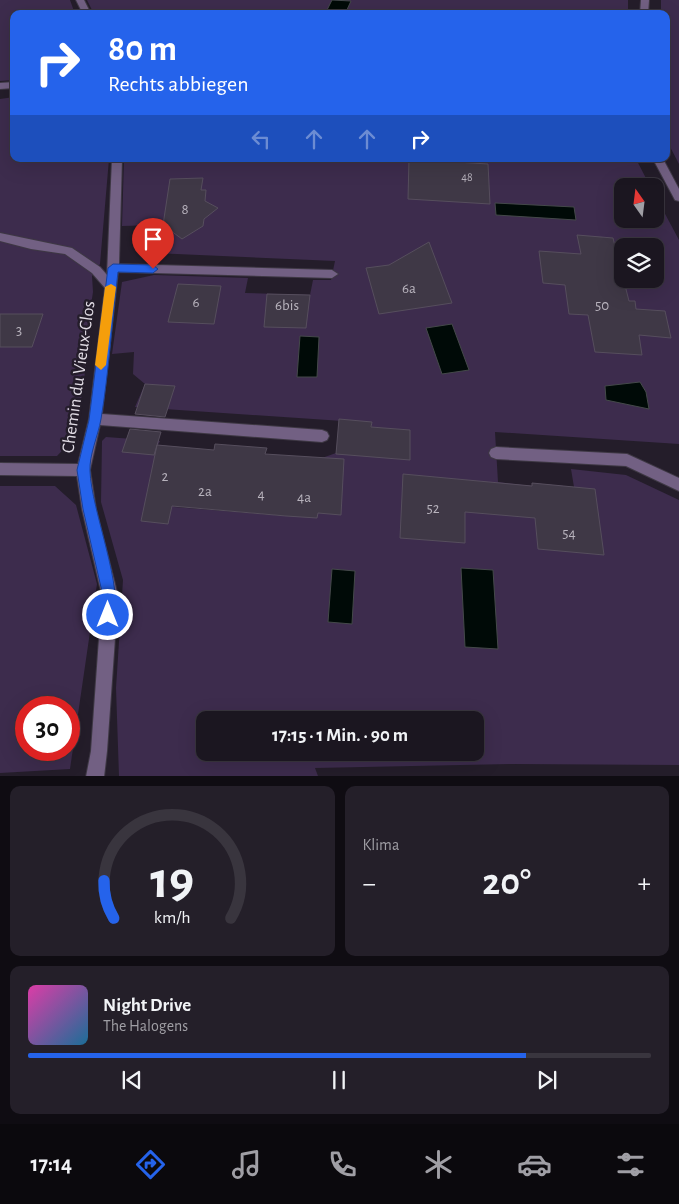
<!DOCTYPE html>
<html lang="de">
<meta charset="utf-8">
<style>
:root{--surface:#1b1620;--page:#241f29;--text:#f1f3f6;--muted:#a09fa5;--line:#39353e;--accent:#2563eb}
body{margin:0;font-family:"Alegreya Sans",sans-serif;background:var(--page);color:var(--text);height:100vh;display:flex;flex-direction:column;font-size:19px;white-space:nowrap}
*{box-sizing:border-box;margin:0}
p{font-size:16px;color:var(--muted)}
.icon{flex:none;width:28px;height:28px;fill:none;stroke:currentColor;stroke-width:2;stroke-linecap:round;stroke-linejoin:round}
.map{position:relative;height:776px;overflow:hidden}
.drawer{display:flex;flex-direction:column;gap:10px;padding:10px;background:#0f0c12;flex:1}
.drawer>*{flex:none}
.banner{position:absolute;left:10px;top:10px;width:660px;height:152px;border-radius:10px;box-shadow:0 5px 20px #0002,0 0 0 1px var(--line);background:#2563eb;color:#fff;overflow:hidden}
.needle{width:32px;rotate:346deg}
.buttons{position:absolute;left:614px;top:178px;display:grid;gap:10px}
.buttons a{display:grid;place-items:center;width:50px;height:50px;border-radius:10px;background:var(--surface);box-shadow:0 5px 20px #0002,0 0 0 1px var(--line);font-size:25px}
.speed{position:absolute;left:15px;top:696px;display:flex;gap:10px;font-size:25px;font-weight:700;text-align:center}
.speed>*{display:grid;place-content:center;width:65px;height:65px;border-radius:50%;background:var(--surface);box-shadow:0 5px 20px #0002,0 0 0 1px var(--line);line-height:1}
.speed .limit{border:8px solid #d22;background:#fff;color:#111}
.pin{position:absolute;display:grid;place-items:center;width:42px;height:42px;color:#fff;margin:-51px -21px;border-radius:50% 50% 50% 0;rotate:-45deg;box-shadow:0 0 5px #0007}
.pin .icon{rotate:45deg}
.me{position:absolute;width:55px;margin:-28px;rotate:0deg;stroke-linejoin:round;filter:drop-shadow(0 0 4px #0008)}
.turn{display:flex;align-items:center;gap:18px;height:105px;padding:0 15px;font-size:22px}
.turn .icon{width:65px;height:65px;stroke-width:2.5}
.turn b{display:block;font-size:35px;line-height:42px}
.lanes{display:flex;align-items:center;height:48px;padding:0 15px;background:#0003;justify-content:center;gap:25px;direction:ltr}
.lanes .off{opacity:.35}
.big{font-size:38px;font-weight:600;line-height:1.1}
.drawer .widget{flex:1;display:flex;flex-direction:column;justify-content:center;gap:8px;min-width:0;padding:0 18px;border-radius:10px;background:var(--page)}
.drawer .dial{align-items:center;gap:0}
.dial svg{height:130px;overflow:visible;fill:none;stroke:var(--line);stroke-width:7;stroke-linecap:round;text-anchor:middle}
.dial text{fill:var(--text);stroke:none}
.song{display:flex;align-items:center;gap:15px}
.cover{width:60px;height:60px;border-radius:8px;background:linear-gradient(135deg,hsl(320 70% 55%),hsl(200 70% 35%))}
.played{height:5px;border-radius:2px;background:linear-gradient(90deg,var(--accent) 80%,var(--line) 80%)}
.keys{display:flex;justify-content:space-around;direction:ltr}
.heat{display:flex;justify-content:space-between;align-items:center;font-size:28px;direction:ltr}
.drawer .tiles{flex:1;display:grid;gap:10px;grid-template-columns:1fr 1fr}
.widget:last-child{grid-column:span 2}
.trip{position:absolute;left:196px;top:711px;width:288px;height:50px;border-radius:10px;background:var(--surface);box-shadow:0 5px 20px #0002,0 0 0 1px var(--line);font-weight:600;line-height:50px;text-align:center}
.tabs{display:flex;height:80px;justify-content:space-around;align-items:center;background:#0b090d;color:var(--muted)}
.tabs .icon{width:35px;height:35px}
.tabs .on{color:var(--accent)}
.tabs b{font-size:22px;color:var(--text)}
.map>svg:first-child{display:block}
</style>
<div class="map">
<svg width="679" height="777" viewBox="0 0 679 777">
<rect width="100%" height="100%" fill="#241d2a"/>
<path fill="#3d2c4d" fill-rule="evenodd" d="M 0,0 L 70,0 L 75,14 L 14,14 L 14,80 L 0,81 Z
M 87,0 L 628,0 L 628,14 L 94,14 Z
M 661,0 L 679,0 L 679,164 L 666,139 L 666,14 L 661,14 Z
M 14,97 L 14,159 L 109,159 L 100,264 L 92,276 L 93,292 L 87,331 L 90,336 L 76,436 L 57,456 L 0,456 L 0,99 Z
M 124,159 L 636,159 L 650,186 L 622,186 L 622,219 L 655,219 L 655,195 L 679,240 L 679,444 L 495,432 L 498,482 L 532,486 L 532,483 L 574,487 L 571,469 L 626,475 L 679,500 L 679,765 L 514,764 L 315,768 L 318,776 L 119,776 L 116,688 L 123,580 L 101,502 L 102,441 L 106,437 L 160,441 L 158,445 L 187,448 L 174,507 L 286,516 L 293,456 L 322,458 L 336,453 L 370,455 L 372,423 L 135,407 L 145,384 L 133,374 L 134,352 L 112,354 L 122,282 L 154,275 L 248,278 L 245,293 L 310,295 L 313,280 L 331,280 L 335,261 L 154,253 L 158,225 L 122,226 ZM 622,246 L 655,246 L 655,279 L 622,279 ZM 205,720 L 475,720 L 475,752 L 205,752 Z
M 0,486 L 55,486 L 76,505 L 97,584 L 70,769 L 0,773 ZM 26,708 L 69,708 L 69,750 L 26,750 Z"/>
<path fill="#000a07" stroke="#44494a" d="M 332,0 L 351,1 L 345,14 L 325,14 Z
M 495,203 L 574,207 L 576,220 L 496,215 Z
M 452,324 L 469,370 L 442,374 L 426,328 Z
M 300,336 L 319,337 L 317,377 L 297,377 Z
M 640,382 L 646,392 L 649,409 L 606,400 L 605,386 Z
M 461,568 L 493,570 L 498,649 L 465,647 Z
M 332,569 L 355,571 L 352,624 L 328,622 Z"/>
<path fill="#3f3846" stroke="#564e5d" d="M 409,159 L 488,164 L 490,204 L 408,199 Z
M 203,178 L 201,190 L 206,190 L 205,201 L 218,208 L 204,219 L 203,226 L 182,239 L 163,225 L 170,179 Z
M 577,235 L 613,238 L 629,301 L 635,301 L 636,309 L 665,311 L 671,338 L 639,335 L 642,355 L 595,352 L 588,315 L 569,314 L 565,285 L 543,283 L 539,251 L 581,254 Z
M 429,242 L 452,303 L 379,314 L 366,268 L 389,265 Z
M 178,284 L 221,286 L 214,324 L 168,322 Z
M 267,294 L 310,295 L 306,328 L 264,327 Z
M 0,314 L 43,314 L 32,347 L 0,347 Z
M 145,384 L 175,386 L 165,417 L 135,414 Z
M 339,419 L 372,422 L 371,427 L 410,430 L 410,460 L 336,454 Z
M 130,429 L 161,432 L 154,455 L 122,452 Z
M 215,444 L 267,448 L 265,454 L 344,459 L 341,515 L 318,513 L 317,518 L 286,516 L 172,506 L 168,524 L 141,521 L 157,445 L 214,450 Z
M 403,474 L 532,486 L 532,483 L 595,489 L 604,555 L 538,549 L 535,518 L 465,512 L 465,543 L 400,538 Z"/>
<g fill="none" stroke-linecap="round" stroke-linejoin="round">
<defs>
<path id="minor" d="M 76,0 L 84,0 L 91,14 L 83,14 Z
M 641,0 L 649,0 L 648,14 L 640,14 Z
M 14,82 L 14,88 L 0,89 L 0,83 Z
M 112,159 L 122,159 L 119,264 L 332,270 L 338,274 L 332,278 L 118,272 L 102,414 L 322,430 L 327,432 L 329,436 L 327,440 L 322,442 L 100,425 L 90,470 L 96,509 L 118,596 L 107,751 L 104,777 L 86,777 L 91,751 L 102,596 L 82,509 L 77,476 L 0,475 L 0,463 L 78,464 L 89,419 L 105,288 L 92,273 L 65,254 L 31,249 L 0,241 L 0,233 L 72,248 L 100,267 L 107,275 Z
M 653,159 L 663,159 L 679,189 L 679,201 L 675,200 Z
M 496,447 L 627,454 L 679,478 L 679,491 L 626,466 L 496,459 L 491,457 L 489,453 L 491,449 Z"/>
</defs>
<use href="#minor" stroke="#3e3844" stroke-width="2"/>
<use href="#minor" fill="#726083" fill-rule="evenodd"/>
</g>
<path fill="#2563eb" stroke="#184099" d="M 113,264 L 153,265 L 158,269 L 153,273 L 118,272 C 112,321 109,371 101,419 C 98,436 89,455 90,471 C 91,509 125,591 113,620 L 108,622 L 104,620 L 102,615 L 103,596 L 83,509 L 77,470 L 89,420 L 108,268 Z"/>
<path fill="#f59e0b" d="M 111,284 L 116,287 L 106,365 L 101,370 L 95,365 L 105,287 Z"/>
<g text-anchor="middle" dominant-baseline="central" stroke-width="5" stroke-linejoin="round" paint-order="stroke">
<g font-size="12" fill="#b8b3bd">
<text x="467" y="177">48</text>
</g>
<g font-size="15" fill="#b8b3bd">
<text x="185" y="209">8</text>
<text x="409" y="288">6a</text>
<text x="196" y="302">6</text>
<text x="287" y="305">6bis</text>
<text x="602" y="305">50</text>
<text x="19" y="330">3</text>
<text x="165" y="476">2</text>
<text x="205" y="491">2a</text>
<text x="261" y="494">4</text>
<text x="304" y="497">4a</text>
<text x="433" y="508">52</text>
<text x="569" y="533">54</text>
</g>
<g font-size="18" fill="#e1dce5" stroke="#241d2a">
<text transform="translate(79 377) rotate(-82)">Chemin du Vieux-Clos</text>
</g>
</g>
</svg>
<div class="buttons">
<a><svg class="needle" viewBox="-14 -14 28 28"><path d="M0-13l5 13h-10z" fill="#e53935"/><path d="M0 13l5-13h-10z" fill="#a09fa5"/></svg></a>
<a><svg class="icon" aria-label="layers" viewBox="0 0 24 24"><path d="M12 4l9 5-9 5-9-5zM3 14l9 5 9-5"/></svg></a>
</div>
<div class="speed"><div class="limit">30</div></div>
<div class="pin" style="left:153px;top:269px;background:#d93025"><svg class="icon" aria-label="arrive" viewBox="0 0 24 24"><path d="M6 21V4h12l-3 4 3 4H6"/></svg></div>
<svg class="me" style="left:108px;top:615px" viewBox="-20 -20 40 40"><circle r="17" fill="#2563eb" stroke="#fff" stroke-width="3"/><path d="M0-11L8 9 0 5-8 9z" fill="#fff"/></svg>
<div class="trip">17:15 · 1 Min. · 90 m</div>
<div class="banner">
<div class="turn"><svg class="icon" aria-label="right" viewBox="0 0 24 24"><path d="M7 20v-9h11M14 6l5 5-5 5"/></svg><div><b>80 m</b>Rechts abbiegen</div></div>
<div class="lanes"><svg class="icon off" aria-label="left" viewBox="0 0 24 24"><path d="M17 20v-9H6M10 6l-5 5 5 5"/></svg><svg class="icon off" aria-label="ahead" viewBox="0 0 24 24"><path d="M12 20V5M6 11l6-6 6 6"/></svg><svg class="icon off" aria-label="ahead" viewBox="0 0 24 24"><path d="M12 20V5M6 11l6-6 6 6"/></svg><svg class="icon" aria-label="right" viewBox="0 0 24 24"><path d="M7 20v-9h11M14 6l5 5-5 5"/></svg></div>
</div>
</div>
<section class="drawer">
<div class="tiles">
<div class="widget dial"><svg viewBox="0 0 100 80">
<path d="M14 69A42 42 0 1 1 86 69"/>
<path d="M14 69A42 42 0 0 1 8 46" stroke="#2563eb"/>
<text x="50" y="56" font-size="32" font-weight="700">19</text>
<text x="50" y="72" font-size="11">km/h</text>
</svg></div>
<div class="widget"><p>Klima</p>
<div class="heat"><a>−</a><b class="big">20°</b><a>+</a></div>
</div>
<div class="widget">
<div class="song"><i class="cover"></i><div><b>Night Drive</b><p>The Halogens</p></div></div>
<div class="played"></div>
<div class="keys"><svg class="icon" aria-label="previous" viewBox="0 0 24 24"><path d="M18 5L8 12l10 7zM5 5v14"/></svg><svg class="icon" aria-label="pause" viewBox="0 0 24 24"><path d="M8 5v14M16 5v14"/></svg><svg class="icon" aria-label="next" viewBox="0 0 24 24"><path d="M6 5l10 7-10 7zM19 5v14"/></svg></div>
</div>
</div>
</section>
<nav class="tabs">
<b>17:14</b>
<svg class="icon on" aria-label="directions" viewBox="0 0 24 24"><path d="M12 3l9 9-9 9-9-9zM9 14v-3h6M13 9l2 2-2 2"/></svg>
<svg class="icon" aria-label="music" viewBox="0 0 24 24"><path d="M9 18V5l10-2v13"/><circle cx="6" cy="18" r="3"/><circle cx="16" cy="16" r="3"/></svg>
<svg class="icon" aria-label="phone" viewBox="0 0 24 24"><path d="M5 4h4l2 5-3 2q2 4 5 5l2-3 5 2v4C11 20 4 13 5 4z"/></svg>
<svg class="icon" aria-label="climate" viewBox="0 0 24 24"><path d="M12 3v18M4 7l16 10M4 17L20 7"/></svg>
<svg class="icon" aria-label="car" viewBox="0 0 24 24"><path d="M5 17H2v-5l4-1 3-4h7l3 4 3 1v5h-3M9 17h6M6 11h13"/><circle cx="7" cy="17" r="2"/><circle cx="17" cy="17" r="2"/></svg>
<svg class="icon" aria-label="filters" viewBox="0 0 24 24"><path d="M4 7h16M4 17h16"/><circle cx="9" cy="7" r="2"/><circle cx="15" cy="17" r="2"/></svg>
</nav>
